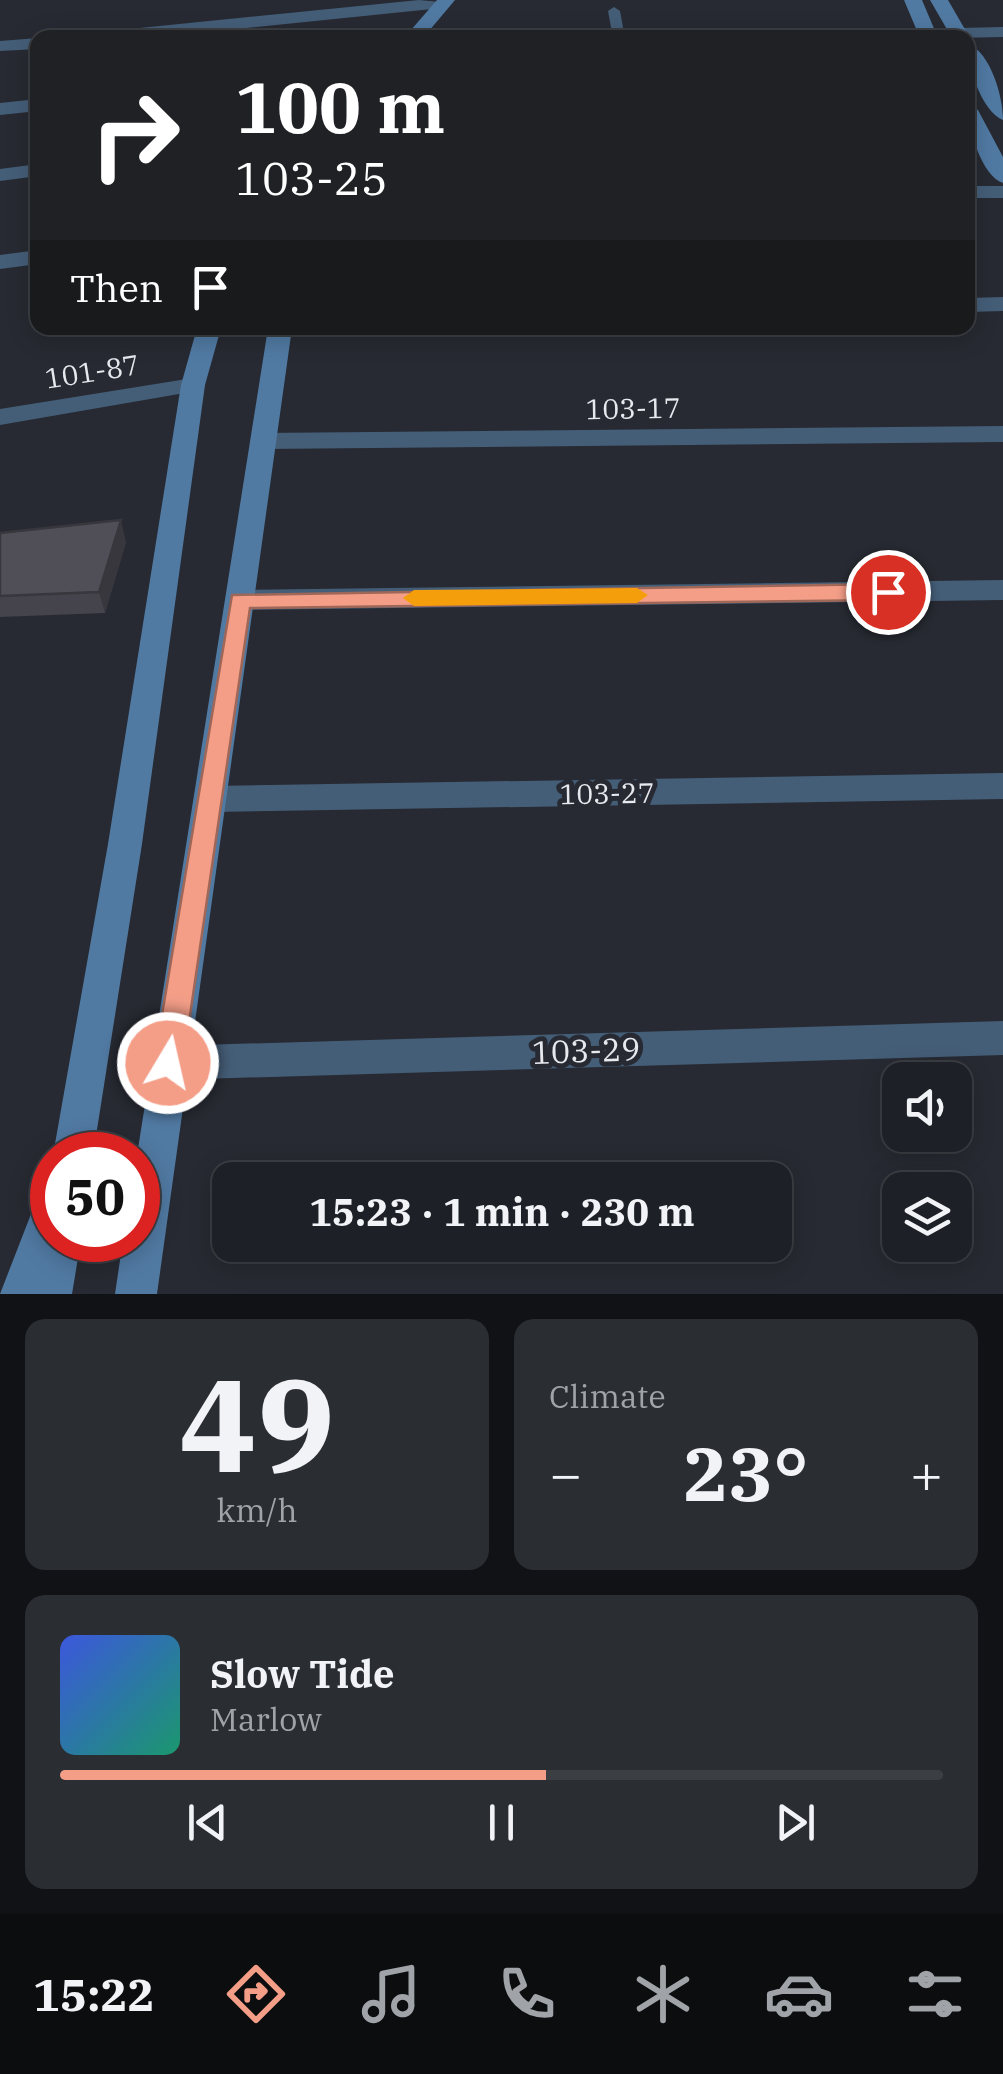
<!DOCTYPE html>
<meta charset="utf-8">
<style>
:root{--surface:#1d2026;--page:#2a2d32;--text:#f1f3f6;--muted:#a0a3a7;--line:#3b3e43;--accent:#f49e88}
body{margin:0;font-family:"IBM Plex Serif",serif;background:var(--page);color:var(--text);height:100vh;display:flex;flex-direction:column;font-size:38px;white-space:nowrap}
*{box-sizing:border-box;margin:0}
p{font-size:32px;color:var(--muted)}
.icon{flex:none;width:55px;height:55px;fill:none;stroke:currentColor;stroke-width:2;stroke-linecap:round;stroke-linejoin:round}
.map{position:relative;height:1294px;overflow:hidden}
.sheet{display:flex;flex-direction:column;gap:25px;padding:25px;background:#101215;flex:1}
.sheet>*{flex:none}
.top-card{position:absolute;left:30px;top:30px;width:945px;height:305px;border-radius:20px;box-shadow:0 5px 25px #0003,0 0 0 2px var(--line);background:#202124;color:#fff;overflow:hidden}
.buttons{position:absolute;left:882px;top:1062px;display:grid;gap:20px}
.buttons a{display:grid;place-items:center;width:90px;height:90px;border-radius:20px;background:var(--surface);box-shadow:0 5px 25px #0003,0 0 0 2px var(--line);font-size:50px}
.speed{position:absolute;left:30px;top:1132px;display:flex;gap:20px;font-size:50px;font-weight:700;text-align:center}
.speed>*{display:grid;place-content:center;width:130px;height:130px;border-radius:50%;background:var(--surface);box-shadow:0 5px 25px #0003,0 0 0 2px var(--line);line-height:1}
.speed .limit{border:15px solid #d22;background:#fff;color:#111}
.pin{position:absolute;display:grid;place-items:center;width:85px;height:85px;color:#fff;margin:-42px;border:5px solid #fff;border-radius:50%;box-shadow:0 2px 10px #0007}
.me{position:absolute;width:110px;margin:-55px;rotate:9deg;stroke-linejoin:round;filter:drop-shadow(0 0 8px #0008)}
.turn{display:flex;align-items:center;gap:35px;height:210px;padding:0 40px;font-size:45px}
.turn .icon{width:130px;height:130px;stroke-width:2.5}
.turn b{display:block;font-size:70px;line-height:85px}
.then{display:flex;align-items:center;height:95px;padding:0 40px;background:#0003;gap:20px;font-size:38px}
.big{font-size:75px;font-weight:700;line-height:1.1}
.sheet .tile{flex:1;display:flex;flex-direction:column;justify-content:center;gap:15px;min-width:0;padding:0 35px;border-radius:20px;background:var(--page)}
.sheet .dial{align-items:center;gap:0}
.dial b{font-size:130px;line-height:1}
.song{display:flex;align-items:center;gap:30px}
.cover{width:120px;height:120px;border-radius:15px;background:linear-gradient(135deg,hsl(230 70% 55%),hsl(160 70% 35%))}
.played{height:10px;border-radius:5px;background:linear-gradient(90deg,var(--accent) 55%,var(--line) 55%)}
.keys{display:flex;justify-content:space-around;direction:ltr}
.heat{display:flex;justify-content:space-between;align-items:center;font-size:55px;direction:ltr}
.sheet .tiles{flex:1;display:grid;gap:25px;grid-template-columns:1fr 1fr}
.tile:last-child{grid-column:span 2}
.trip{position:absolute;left:212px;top:1162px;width:580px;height:100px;border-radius:20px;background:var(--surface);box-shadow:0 5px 25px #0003,0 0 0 2px var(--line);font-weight:700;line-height:100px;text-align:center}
.menu{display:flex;height:160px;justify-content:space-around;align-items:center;background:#0c0d0f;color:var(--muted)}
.menu .icon{width:70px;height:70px}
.menu .active{color:var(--accent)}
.menu b{font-size:45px;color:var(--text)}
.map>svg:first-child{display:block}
</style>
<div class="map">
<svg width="1003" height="1294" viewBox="0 0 1003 1294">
<rect width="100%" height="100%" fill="#272a32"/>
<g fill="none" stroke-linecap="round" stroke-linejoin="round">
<path fill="#455e78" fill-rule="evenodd" d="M 614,7 L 620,11 L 625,38 L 613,38 L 608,11 Z"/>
<path fill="#455e78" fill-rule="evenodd" d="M 419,0 L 451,3 L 442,8 L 149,38 L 81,38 L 90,33 Z
M 1003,27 L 1003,37 L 954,38 L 949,33 L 958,28 Z
M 928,32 L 937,37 L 875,38 L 884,33 Z
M 38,38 L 38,49 L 0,51 L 0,41 Z
M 38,99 L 38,111 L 0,115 L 0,103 Z
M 38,164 L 38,176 L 0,181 L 0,169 Z
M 968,186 L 1003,186 L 1003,198 L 968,198 Z
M 38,250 L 38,264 L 0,269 L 0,255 Z
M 1003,297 L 1003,311 L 968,312 L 968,298 Z
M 193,378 L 202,380 L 205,385 L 202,390 L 0,425 L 0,409 Z
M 1003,426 L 1003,442 L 263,449 L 250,441 L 263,433 Z
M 1003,580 L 1003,600 L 240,610 L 230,607 L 225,600 L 230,593 L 240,590 Z
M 1003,773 L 1003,799 L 212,812 L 200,808 L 196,799 L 200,790 L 212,786 Z
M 1003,1021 L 1003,1055 L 168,1080 L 155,1075 L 149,1063 L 155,1051 L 168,1046 Z"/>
<path fill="#517aa3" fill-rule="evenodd" d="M 437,0 L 455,0 L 423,38 L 404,38 Z
M 904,0 L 922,0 L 938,38 L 920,38 Z
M 930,0 L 948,0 L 970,38 L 968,42 L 968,38 L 952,38 Z
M 968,43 C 991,54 1003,96 1003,120 C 981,111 967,65 968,43 Z
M 968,104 L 978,110 L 1003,157 L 1003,183 C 981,176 967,125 968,104 Z
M 197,328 L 221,328 L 205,385 L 142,844 L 93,1155 L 53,1155 L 108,844 L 181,385 Z
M 268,328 L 292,328 L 157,1294 L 115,1294 L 123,1240 L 138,1240 L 137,1155 Z
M 52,1190 L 52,1240 L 81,1240 L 72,1294 L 0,1294 L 38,1196 Z"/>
</g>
<path fill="#45434b" d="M 0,533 L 126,542 L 105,613 L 0,617 Z"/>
<path fill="#38373d" d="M 121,520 L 126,542 L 105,613 L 99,592 Z"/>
<path fill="#504e57" stroke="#38373d" stroke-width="2.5" d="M 121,520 L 99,592 L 0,596 L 0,533 Z"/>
<path fill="#f49e88" stroke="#9f6758" stroke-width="2.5" d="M 888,584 L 899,592 L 888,600 L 250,608 L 183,1063 L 178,1072 L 168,1076 L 158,1072 L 154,1063 L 232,595 Z"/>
<path fill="#f59e0b" d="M 637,588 L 648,595 L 637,603 L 414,606 L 403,598 L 414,590 Z"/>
<g text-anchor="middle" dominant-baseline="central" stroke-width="10" stroke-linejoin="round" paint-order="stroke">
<g font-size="28" fill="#e8e9ef" stroke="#272a32">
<text transform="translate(92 371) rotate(-9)">101-87</text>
<text transform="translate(633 408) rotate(-1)">103-17</text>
<text transform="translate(607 793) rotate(-1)">103-27</text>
</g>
<g font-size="32" fill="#e8e9ef" stroke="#272a32">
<text transform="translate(586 1050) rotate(-2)">103-29</text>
</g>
</g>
</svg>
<div class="buttons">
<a><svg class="icon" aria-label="sound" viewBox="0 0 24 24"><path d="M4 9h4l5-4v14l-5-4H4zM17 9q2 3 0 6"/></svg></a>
<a><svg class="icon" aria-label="layers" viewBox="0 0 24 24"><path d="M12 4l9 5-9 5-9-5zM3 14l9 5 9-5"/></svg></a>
</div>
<div class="speed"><div class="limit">50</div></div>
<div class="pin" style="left:888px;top:592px;background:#d93025"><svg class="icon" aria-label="arrive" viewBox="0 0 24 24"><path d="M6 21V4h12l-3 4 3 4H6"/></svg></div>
<svg class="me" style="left:168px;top:1063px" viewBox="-20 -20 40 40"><circle r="17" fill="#f49e88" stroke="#fff" stroke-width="3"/><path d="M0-11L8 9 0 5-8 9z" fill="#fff"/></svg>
<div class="trip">15:23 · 1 min · 230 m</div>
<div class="top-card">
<div class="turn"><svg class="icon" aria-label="right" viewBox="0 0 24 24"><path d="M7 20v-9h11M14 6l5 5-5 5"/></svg><div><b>100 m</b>103-25</div></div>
<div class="then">Then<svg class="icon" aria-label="arrive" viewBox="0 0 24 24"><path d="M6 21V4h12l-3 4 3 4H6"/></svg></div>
</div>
</div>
<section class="sheet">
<div class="tiles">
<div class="tile dial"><b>49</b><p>km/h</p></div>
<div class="tile"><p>Climate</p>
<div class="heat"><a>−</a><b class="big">23°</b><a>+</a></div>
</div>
<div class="tile">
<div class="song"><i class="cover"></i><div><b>Slow Tide</b><p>Marlow</p></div></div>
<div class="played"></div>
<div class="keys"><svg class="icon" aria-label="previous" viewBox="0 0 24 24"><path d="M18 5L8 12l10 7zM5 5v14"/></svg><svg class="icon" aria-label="pause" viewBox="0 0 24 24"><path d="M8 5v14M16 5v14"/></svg><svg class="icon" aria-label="next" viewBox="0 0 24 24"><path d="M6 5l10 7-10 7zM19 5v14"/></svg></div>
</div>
</div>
</section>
<nav class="menu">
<b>15:22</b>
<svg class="icon active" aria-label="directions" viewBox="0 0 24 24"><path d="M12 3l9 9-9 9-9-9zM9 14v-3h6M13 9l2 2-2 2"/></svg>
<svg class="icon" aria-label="music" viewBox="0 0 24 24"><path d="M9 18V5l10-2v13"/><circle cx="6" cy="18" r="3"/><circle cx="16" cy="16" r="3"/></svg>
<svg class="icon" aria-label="phone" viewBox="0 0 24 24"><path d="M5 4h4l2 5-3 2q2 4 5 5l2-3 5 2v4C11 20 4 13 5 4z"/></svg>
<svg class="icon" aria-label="climate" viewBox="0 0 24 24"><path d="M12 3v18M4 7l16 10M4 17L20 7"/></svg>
<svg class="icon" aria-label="car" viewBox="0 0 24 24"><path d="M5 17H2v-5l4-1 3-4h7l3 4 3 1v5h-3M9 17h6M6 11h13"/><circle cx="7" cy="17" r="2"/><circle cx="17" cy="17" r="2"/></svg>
<svg class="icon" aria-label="filters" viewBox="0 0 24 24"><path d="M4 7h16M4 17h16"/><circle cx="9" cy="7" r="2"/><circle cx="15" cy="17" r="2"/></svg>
</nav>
